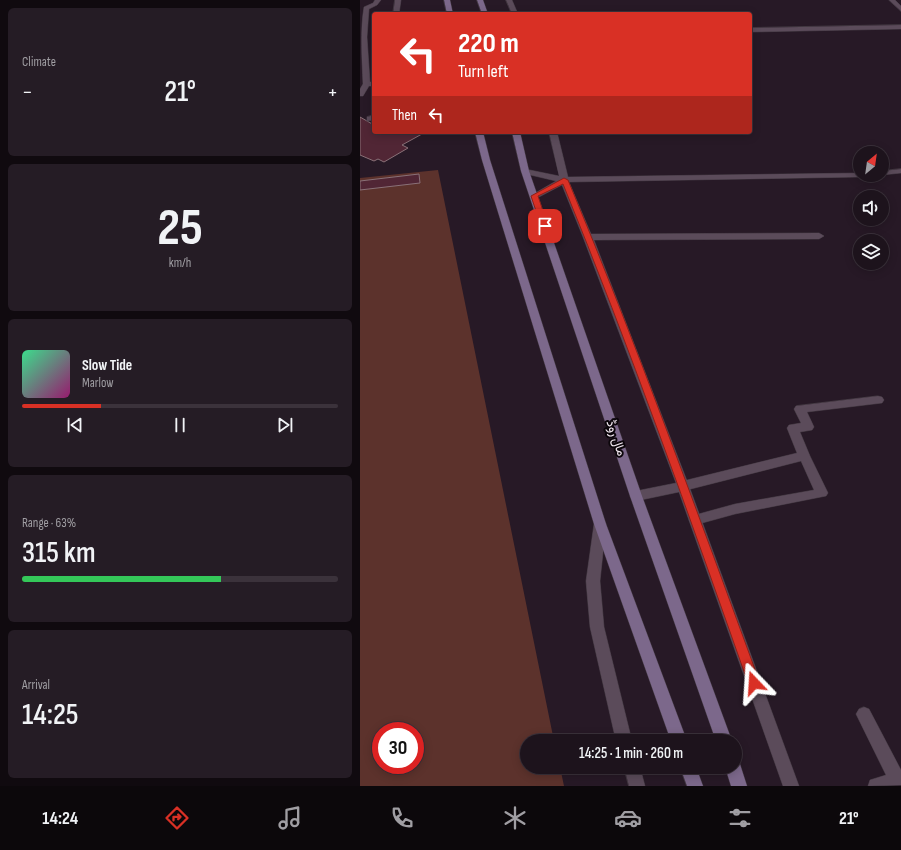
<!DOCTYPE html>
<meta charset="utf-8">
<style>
:root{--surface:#1d131c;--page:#251c25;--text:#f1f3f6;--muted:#a09ea3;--line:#3b323b;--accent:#d93025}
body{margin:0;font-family:"Sofia Sans Condensed",Vazirmatn,sans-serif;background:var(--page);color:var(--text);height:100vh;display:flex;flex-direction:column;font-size:15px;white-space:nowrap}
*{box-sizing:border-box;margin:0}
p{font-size:13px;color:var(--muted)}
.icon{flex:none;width:22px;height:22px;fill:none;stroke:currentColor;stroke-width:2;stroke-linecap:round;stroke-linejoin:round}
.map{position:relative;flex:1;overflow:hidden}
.side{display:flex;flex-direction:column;gap:8px;padding:8px;background:#100a0f;width:360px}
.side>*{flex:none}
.banner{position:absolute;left:12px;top:12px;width:380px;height:122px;border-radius:4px;box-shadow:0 2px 10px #0003,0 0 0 1px var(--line);background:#d93025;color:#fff;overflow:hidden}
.needle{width:26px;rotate:29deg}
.buttons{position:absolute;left:493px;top:146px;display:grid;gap:8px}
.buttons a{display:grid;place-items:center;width:36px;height:36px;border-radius:50%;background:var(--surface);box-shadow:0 2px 10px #0003,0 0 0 1px var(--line);font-size:20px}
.speed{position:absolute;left:12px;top:722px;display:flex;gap:8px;font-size:20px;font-weight:700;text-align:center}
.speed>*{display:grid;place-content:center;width:52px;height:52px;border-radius:50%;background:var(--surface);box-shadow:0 2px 10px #0003,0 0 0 1px var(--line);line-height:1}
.speed .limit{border:6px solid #d22;background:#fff;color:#111}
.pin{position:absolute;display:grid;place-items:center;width:34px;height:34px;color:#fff;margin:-17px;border-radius:8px;box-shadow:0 2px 6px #0006}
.me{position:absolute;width:44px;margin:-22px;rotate:340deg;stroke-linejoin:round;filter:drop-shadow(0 0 3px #0008)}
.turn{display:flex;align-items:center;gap:14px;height:84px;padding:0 20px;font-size:18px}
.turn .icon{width:52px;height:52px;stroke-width:2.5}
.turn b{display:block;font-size:28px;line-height:34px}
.then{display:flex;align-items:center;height:38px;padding:0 20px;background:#0003;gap:8px;font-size:15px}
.big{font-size:30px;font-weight:600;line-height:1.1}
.side .widget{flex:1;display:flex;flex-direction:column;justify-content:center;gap:6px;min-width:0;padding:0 14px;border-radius:6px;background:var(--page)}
.side .dial{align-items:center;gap:0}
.dial b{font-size:52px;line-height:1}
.song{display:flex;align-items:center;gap:12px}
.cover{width:48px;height:48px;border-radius:6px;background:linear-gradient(135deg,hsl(150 70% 55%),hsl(320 70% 35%))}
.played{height:4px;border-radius:2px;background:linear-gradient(90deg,var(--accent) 25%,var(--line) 25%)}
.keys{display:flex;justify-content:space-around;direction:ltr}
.heat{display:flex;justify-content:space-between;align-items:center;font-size:22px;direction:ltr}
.charge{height:6px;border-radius:3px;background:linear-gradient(90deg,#34c759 63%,var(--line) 0)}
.trip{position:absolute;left:160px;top:734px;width:222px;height:40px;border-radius:20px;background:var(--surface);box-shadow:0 2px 10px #0003,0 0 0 1px var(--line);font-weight:600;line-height:40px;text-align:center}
.dock{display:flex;height:64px;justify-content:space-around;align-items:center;background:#0c080b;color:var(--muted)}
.dock .icon{width:28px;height:28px}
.dock .selected{color:var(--accent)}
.dock b{font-size:18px;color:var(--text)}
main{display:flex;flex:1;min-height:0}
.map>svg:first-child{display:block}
</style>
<main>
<section class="side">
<div class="widget"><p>Climate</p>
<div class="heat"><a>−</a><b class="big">21°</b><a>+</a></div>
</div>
<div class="widget dial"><b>25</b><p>km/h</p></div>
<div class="widget">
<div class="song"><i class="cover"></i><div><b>Slow Tide</b><p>Marlow</p></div></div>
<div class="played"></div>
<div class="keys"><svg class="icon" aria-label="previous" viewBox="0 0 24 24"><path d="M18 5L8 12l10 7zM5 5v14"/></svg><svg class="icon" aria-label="pause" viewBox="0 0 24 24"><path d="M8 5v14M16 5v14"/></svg><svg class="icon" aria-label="next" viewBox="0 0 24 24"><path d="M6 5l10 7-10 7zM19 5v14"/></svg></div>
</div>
<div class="widget"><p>Range · 63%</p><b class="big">315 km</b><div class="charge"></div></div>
<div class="widget"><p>Arrival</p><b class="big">14:25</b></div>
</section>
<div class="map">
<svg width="541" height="786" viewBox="0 0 541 786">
<rect width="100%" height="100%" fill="#271926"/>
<path fill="#5c322c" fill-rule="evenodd" d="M 78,170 L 194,741 L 167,741 L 167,767 L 200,767 L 204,786 L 0,786 L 0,178 ZM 21,731 L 55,731 L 55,765 L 21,765 Z"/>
<path fill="#512635" stroke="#8a7178" d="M 0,117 L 14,125 L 14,132 L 57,132 L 62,134 L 42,145 L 48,148 L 24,162 L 18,159 L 14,161 L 0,155 Z
M 59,174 L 60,183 L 0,190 L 0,181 Z"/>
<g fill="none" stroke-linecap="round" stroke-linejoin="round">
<defs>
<path id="service" d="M 15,0 L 21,0 L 17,5 L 9,9 L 7,37 L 10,82 L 14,82 L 14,86 L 9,86 L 3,96 L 0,96 L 0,89 L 3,84 C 2,60 0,30 4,7 L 13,3 Z
M 35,0 L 41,0 L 39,14 L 33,14 Z
M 14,115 L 14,120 L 7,121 L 7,117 Z
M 518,396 L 522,397 L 524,400 L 522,403 L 447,412 L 454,427 L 452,430 L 440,432 L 450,456 L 468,493 L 466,496 L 375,514 L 335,525 L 331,524 L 329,520 L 331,516 L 335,515 L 375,504 L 454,490 L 441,461 L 323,491 L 319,489 L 317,486 L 319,483 L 323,481 L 437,453 L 427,428 L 429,425 L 441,423 L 434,409 L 436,406 Z"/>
<path id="minor" d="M 146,0 L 152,0 L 158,14 L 152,14 Z
M 529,0 L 535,0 L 541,6 L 541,11 Z
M 541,25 L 541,29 L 390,32 L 390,28 Z
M 189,132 L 197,132 L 208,177 L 500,173 L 500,175 L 504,175 L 500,177 L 209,182 L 231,234 L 459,233 L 464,236 L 459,239 L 234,240 L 329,486 L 439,786 L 423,786 L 319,492 L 276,501 L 272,500 L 270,496 L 272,492 L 276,491 L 316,483 L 223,237 L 202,185 L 177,198 L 171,198 L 170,196 L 196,181 L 162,173 L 162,169 L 165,169 L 199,176 Z
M 541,169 L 541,173 L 522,175 L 520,175 L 522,175 L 522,171 Z
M 240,519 L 244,520 L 246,524 L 240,581 L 244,627 L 272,741 L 256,741 L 230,627 L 226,581 L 234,524 L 236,520 Z
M 504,707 L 509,709 L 541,770 L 541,785 L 508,786 L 510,780 L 526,775 L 496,714 L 499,709 Z
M 264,767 L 280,767 L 285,786 L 269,786 Z"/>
<path id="secondary" d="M 84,0 L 90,0 L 93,14 L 87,14 Z
M 117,0 L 123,0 L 128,14 L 122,14 Z
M 115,132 L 123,132 L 130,160 L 246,524 L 327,741 L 311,741 L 234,524 L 122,160 Z
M 152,132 L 160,132 L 169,171 L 282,496 L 372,741 L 356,741 L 270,496 L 161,171 Z
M 375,760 L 379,761 L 387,786 L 371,786 L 365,767 L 375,767 Z
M 320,767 L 336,767 L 343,786 L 327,786 Z"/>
</defs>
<use href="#service" stroke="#413740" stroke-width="1"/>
<use href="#minor" stroke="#413740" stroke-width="1"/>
<use href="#secondary" stroke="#413740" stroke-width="1"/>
<use href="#service" fill="#5b4b5a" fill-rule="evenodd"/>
<use href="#minor" fill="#5b4b5a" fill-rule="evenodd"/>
<use href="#secondary" fill="#7c688b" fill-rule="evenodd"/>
</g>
<path fill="#d93025" stroke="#8d1f18" d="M 204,178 L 208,180 C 277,345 338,514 400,683 L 398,687 L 394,688 L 389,687 L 388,683 C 329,515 270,348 203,184 L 178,196 L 188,226 L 185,228 L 181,226 L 171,196 Z"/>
<g text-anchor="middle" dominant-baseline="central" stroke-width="4" stroke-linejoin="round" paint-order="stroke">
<g font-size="13" fill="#f4eaf3" stroke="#0c060b">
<text transform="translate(256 438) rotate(71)">مال روڈ</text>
</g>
</g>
</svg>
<div class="buttons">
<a><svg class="needle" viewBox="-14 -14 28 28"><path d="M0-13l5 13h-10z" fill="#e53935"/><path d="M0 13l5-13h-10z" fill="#a09ea3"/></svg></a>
<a><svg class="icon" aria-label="sound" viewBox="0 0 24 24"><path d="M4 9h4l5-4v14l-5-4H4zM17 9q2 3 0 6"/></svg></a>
<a><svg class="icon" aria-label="layers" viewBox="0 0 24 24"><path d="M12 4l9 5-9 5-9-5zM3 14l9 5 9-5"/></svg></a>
</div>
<div class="speed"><div class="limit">30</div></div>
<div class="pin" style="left:185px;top:226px;background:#d93025"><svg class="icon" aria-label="arrive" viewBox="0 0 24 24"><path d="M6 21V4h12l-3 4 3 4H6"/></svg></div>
<svg class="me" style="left:394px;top:683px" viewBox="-20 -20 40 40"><path d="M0-17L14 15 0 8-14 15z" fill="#d93025" stroke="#fff" stroke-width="4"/></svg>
<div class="trip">14:25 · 1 min · 260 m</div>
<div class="banner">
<div class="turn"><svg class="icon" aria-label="left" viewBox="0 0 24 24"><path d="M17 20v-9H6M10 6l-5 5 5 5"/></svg><div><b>220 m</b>Turn left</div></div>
<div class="then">Then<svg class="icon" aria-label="left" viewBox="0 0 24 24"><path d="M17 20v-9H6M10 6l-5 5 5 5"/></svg></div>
</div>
</div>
</main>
<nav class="dock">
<b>14:24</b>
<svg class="icon selected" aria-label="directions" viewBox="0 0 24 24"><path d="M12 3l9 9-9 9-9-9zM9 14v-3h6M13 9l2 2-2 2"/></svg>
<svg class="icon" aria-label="music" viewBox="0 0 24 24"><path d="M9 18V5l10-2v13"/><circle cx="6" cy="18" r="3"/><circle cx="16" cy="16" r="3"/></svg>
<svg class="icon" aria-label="phone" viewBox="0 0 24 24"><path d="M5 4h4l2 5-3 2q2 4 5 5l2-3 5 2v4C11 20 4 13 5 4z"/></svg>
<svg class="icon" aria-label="climate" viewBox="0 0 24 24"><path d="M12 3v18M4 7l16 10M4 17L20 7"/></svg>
<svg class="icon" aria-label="car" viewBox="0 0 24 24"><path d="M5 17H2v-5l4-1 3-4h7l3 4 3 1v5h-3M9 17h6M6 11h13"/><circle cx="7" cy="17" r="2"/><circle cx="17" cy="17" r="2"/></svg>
<svg class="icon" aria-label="filters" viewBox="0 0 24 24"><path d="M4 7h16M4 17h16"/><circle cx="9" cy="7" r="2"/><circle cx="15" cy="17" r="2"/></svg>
<b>21°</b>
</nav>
